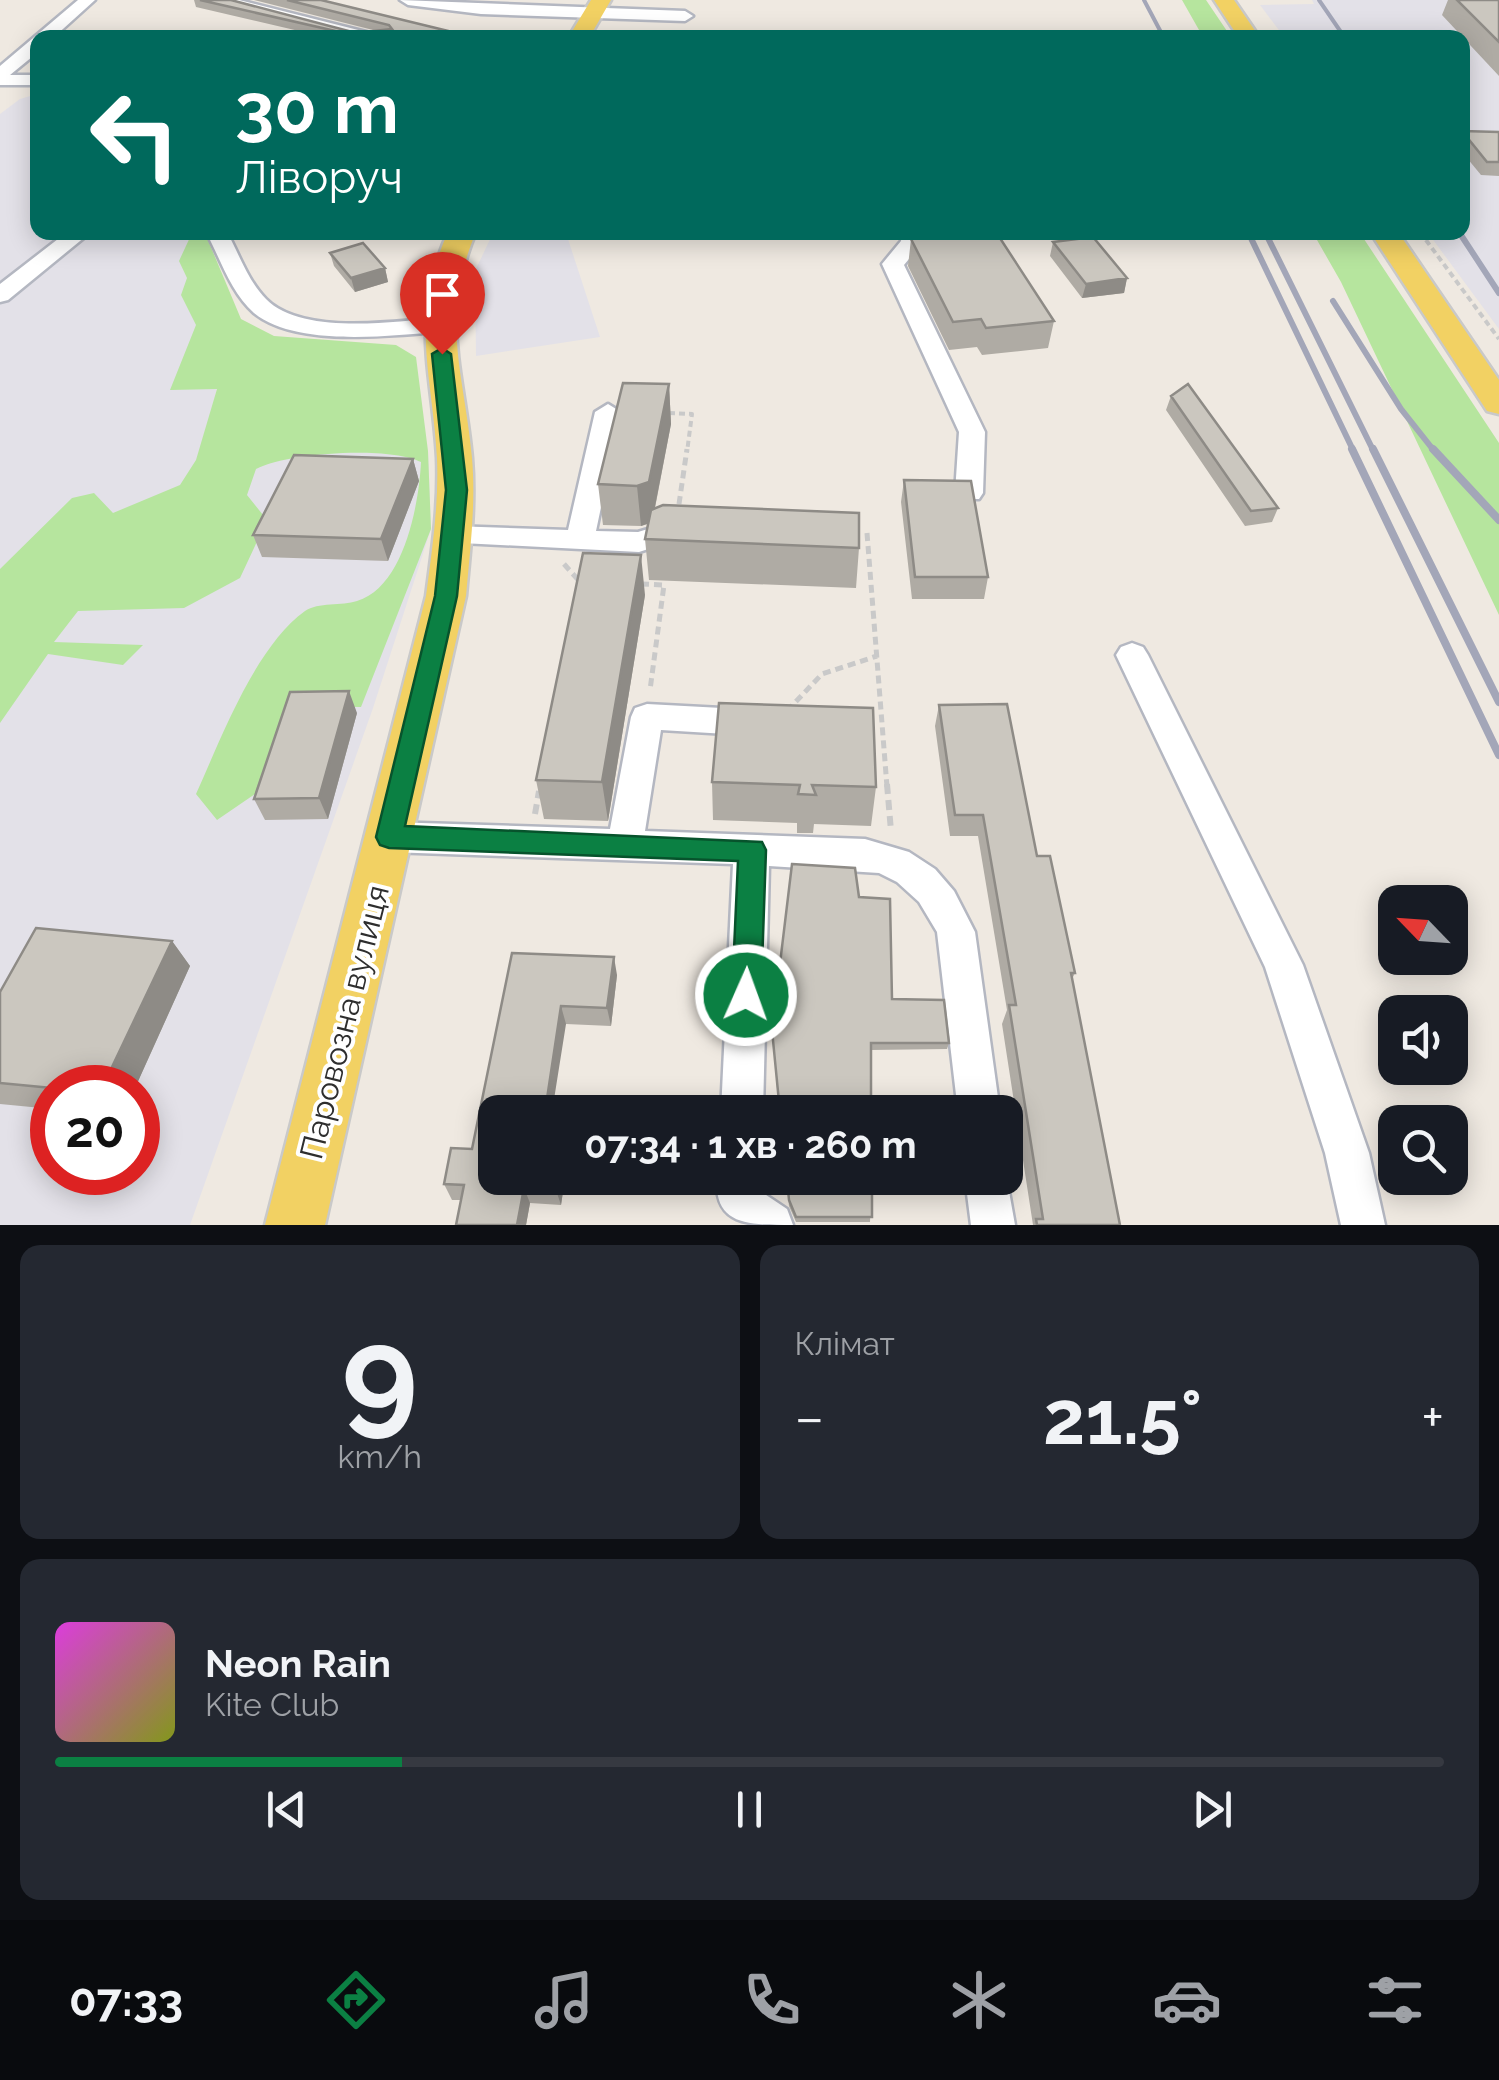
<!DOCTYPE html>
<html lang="uk">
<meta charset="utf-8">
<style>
:root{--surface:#171b24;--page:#242831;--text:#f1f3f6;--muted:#9ea1a6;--line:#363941;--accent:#0b8043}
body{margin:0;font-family:Raleway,sans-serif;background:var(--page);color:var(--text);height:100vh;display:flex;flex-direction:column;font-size:38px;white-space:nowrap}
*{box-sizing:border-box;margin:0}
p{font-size:32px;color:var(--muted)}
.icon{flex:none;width:55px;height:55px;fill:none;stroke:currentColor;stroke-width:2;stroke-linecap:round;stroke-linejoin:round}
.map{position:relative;height:1225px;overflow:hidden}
.sheet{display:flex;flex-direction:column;gap:20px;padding:20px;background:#0d0f14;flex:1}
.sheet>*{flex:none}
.hud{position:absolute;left:30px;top:30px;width:1440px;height:210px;border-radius:20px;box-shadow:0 5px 25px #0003;background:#00695c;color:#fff;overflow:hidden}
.needle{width:65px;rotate:295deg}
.buttons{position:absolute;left:1378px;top:885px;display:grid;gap:20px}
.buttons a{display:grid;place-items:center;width:90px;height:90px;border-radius:20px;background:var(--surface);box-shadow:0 5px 25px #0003;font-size:50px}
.speed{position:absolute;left:30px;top:1065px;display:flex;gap:20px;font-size:50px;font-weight:700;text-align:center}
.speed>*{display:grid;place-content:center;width:130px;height:130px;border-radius:50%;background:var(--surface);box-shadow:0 5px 25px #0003;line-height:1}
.speed .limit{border:15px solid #d22;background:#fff;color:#111}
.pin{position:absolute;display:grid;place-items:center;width:85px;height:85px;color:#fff;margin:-102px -42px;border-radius:50% 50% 50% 0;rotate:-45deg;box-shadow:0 0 10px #0007}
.pin .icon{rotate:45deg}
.me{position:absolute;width:110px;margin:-55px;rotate:2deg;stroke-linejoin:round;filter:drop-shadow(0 0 8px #0008)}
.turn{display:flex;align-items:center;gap:35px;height:210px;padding:0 40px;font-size:45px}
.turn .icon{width:130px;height:130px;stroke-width:2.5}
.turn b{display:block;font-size:70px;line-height:85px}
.big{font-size:75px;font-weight:700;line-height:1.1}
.sheet .tile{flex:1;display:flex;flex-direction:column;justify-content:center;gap:15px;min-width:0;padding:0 35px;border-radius:20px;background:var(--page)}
.sheet .dial{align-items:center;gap:0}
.dial b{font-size:130px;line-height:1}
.song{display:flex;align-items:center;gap:30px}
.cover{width:120px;height:120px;border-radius:15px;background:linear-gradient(135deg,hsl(300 70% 55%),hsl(70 70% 35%))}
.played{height:10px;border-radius:5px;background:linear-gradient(90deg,var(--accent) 25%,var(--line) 25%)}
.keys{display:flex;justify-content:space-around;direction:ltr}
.heat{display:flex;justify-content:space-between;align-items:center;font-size:55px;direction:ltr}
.sheet .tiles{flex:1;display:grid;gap:20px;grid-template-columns:1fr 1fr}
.tile:last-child{grid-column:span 2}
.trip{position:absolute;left:478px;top:1095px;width:545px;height:100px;border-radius:20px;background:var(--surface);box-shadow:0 5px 25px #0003;font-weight:700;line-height:100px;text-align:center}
.tab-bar{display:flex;height:160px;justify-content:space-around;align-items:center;background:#090b0e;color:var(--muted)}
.tab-bar .icon{width:70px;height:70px}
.tab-bar .current{color:var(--accent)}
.tab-bar b{font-size:45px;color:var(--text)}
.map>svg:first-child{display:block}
</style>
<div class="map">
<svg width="1499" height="1225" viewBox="0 0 1499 1225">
<rect width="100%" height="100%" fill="#efe9e1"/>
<path fill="#e3e1e8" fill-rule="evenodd" d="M 1312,0 L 1499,0 L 1499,329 L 1428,233 L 1462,232 L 1462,38 L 1284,37 L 1260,5 L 1314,4 Z
M 37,94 L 38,232 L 200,233 L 232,313 L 212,412 L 197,460 L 384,443 L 428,451 L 431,529 L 373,708 L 190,1225 L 0,1225 L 0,114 L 20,99 ZM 52,1088 L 138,1088 L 138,1172 L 52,1172 Z
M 493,233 L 566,233 L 600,337 L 476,356 L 475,271 Z"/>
<path fill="#b6e59e" d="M 1182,0 L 1206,0 L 1231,37 L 1203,37 Z
M 192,233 L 205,233 L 241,319 L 274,336 L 396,345 L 416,357 L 428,451 L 431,529 L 361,707 L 293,706 L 255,794 L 217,820 L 196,794 C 221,739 255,647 305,611 C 318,602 342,606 357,601 C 404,587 419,504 421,462 C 389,446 288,452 256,469 L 247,495 L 267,520 L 240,578 L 184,608 L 78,611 L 54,642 L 143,645 L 123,665 L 48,654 L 0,723 L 0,569 L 72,498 L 94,493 L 113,513 L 180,485 L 196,460 L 217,389 L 170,390 L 196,325 L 181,295 L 187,278 L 179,261 Z
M 1313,233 L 1360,233 L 1499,443 L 1499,615 L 1341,282 Z"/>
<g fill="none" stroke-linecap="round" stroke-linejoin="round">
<defs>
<path id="minor" d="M 78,0 L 95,0 L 53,38 L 38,38 L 38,52 L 10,75 L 38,75 L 38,85 L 0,85 L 0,66 Z
M 211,0 L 239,0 L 390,38 L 359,38 Z
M 400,0 L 685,11 L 693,16 L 685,21 L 481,14 L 408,5 Z
M 67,232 L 91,232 L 8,300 L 0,302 L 0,284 Z
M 206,232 L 227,232 C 239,254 248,281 266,299 C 301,335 392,322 438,318 L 450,325 L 438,332 C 387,336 296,347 254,313 C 231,293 220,258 206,232 Z
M 902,232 L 922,232 L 923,242 L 904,265 L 985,432 L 983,493 L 979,499 L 959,499 L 955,493 L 959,432 L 882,264 L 901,241 Z
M 608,404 L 621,412 L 596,531 L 638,532 L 684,518 L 694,520 L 698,527 L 694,534 L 639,552 L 442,542 L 438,535 L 442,528 L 452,526 L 568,530 L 595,412 Z
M 1132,643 L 1143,647 L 1148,655 L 1303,965 L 1369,1153 L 1385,1225 L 1341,1225 L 1325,1153 L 1265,967 L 1116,655 L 1121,647 Z
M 647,704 L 759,710 L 771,714 L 775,723 L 771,732 L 759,736 L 661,730 L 645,831 L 865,839 L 909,852 L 935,869 L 954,891 L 975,932 L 1000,1112 L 958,1112 L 937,932 L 919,902 L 897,882 L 879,873 L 769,866 L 763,1112 L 721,1112 L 733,864 L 389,852 L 376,848 L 371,837 L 376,826 L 389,822 L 610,829 L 631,717 L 635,708 Z
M 1005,1169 L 1015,1225 L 971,1225 L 965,1178 L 1005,1178 Z
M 717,1178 L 761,1178 L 760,1191 L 787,1209 L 793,1225 C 747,1225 714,1225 717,1178 Z"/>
<path id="major" d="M 591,0 L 611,0 L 589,38 L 568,38 Z
M 1214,0 L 1234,0 L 1260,38 L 1239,38 Z
M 448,232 L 476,232 C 439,320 464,370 472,458 C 476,505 470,550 466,596 L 325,1225 L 265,1225 L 426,596 C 432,550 439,505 437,458 C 432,370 409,320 448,232 Z
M 1370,232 L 1398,232 L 1499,380 L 1499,414 L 1487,411 Z"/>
</defs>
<use href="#minor" stroke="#b4b7c1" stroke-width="5"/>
<use href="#major" stroke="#c9c9c9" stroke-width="5"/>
<path stroke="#c9c9c9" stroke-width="4" stroke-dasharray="6 4" stroke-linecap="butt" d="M 1420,232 L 1499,339
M 669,413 L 692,414 L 687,452"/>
<path stroke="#c9c9c9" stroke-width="5" stroke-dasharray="8 5" stroke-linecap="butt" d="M 679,504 L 687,449
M 867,533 L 887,787
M 564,564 L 580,582
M 641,584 L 664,585 L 650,690
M 787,711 L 822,674 L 877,656"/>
<path stroke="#c9c9c9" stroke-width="6" stroke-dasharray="10 6" stroke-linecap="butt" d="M 887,784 L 891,831
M 535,814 L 539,791"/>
<use href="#minor" fill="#fff" fill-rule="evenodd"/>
<use href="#major" fill="#f2d163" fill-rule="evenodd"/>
<path stroke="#a3a6b8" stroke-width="4" d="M 1144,0 L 1164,38
M 1319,0 L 1345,38"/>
<path stroke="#a3a6b8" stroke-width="6" d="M 1248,232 L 1354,452
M 1265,232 L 1374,452
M 1459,232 L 1499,293
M 1333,301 L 1401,409 L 1435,452"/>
<path stroke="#a3a6b8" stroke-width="8" d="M 1352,449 L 1499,755
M 1373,449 L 1499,702
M 1433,449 L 1499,520"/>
</g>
<path fill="#afaba4" d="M 194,0 L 231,0 L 356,33 L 377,31 L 254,0 L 321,0 L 477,38 L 329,38 L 196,7 Z
M 1448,0 L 1499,0 L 1499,76 L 1442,15 Z
M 1462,131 L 1499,132 L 1499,176 L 1481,175 L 1462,152 Z
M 932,232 L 996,232 L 1054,321 L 1048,348 L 982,355 L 977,347 L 949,350 L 908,266 L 911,239 L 931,235 Z
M 1053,242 L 1127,278 L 1124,293 L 1082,298 L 1050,256 Z
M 330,253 L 385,268 L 388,282 L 355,292 L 334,266 Z
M 669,384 L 671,424 L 655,508 L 859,548 L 856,588 L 649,580 L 645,539 L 648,524 L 641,526 L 603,525 L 598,484 Z
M 1171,396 L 1278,508 L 1272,522 L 1245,526 L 1166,410 Z
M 413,459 L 419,481 L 388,561 L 262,557 L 253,535 Z
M 904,480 L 988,577 L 984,599 L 912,599 L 901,502 Z
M 645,595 L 608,821 L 544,819 L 536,780 Z
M 939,705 L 1037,856 L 1075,973 L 1072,979 L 1120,1225 L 1033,1225 L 1002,1024 L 1007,1010 L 978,836 L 950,836 L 935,726 Z
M 357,713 L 328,819 L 265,820 L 254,799 Z
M 712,782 L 876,787 L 871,826 L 814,824 L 813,833 L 797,833 L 797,823 L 713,820 Z
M 859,897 L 892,999 L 949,1043 L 947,1049 L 871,1050 L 871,1112 L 779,1112 L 772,1030 Z
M 172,941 L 190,966 L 135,1088 L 52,1088 L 52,1109 L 0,1104 L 0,992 Z
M 512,953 L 617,975 L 611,1026 L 566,1024 L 495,1112 L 565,1178 L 561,1205 L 530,1203 L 526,1225 L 456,1225 L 461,1200 L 452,1200 L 444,1184 L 472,1149 Z
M 786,1178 L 872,1178 L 870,1222 L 796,1222 L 789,1206 Z"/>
<path fill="#8e8b86" d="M 385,268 L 388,282 L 355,292 L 351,278 Z
M 1127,278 L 1124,293 L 1082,298 L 1086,284 Z
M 669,384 L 671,424 L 652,522 L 641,526 L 637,486 Z
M 413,459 L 419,481 L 388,561 L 381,539 Z
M 641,555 L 645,595 L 608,821 L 602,782 Z
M 349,691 L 357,713 L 328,819 L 319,798 Z
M 172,941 L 190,966 L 135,1088 L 102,1088 Z
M 614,957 L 617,975 L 611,1026 L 607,1008 Z
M 561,1006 L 566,1024 L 552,1112 L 545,1112 Z
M 558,1178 L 565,1178 L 561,1205 L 556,1190 Z
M 524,1188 L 530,1203 L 526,1225 L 517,1225 Z"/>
<path fill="#cbc7bf" stroke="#8e8b86" stroke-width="2.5" d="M 200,0 L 231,0 L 356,33 L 392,29 L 389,25 L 287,0 L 321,0 L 477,38 L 366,38 Z
M 1457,0 L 1499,0 L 1499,42 Z
M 1462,131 L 1499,132 L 1499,162 L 1487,162 Z
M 933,232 L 996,232 L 1054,321 L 986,328 L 981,319 L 953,322 L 911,239 L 934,235 Z
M 1093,237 L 1127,278 L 1086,284 L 1053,242 Z
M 363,243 L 385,268 L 351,278 L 330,253 Z
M 623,383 L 669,384 L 649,482 L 637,486 L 598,484 Z
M 1188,384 L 1278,508 L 1251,511 L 1171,396 Z
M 294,455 L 413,459 L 381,539 L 253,535 Z
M 904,480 L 971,481 L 988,577 L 915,577 Z
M 663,505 L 859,513 L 859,548 L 645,539 L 651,510 Z
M 583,553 L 641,555 L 602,782 L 536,780 Z
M 349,691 L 319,798 L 254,799 L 290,692 Z
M 719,703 L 873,708 L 876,787 L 812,785 L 816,795 L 798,794 L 800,785 L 712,782 Z
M 1007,704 L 1037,856 L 1050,856 L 1075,973 L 1071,973 L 1120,1225 L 1037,1225 L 1036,1219 L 1043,1219 L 1009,1005 L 1016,1005 L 983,815 L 955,815 L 939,705 Z
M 792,864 L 855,868 L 859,897 L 890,899 L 892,999 L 944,1000 L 949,1043 L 871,1043 L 871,1112 L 780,1112 L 772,1030 Z
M 36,928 L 172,941 L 102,1088 L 52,1088 L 0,1083 L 0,992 Z
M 512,953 L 614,957 L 607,1008 L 561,1006 L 545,1112 L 495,1112 L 495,1178 L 558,1178 L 556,1190 L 524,1188 L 517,1225 L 456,1225 L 464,1185 L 444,1184 L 451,1148 L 472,1149 Z
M 787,1178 L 872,1178 L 872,1217 L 796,1217 L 789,1200 Z"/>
<path fill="#0b8043" stroke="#07532c" stroke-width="2.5" d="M 442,348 L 451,354 L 467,490 L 457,596 L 405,826 L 762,842 L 766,850 L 761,995 L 757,1005 L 746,1009 L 736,1005 L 732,995 L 738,861 L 389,848 L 380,845 L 376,837 L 435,596 L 446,490 L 432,354 Z"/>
<g text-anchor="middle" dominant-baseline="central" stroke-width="8" stroke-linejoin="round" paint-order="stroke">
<g font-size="32" fill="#2e2e2e" stroke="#fff">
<text transform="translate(344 1022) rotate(-76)">Паровозна вулиця</text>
</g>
</g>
</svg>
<div class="buttons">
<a><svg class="needle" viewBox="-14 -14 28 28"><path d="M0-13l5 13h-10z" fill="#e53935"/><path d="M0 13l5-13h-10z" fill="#9ea1a6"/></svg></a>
<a><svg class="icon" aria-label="sound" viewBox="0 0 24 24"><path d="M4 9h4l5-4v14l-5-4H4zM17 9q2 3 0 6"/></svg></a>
<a><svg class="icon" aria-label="search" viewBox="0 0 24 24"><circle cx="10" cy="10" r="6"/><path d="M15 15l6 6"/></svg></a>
</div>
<div class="speed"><div class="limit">20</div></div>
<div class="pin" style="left:442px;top:354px;background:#d93025"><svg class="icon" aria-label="arrive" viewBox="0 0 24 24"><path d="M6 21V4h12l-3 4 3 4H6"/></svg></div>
<svg class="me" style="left:746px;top:995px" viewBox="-20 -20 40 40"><circle r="17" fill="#0b8043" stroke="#fff" stroke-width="3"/><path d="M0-11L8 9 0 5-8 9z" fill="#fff"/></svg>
<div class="trip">07:34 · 1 хв · 260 m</div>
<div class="hud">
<div class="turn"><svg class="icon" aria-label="left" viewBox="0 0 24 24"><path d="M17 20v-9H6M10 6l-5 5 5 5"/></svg><div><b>30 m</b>Ліворуч</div></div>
</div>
</div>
<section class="sheet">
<div class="tiles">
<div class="tile dial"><b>9</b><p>km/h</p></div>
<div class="tile"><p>Клімат</p>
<div class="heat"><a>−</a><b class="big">21.5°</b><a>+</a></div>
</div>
<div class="tile">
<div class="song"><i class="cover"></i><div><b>Neon Rain</b><p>Kite Club</p></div></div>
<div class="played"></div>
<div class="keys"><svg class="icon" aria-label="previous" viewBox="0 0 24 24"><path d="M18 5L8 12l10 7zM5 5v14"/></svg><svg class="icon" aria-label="pause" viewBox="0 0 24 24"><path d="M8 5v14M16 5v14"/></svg><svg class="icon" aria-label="next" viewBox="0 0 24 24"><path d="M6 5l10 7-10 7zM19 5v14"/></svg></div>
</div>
</div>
</section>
<nav class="tab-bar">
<b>07:33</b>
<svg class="icon current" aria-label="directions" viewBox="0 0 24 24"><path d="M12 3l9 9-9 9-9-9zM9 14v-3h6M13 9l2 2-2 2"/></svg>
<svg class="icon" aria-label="music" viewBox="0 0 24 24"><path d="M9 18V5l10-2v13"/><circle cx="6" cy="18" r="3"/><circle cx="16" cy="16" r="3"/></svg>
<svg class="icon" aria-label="phone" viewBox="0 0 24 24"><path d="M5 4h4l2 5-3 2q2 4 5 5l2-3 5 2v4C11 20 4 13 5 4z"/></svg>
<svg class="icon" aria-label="climate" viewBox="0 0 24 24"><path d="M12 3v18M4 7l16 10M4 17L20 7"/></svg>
<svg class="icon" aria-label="car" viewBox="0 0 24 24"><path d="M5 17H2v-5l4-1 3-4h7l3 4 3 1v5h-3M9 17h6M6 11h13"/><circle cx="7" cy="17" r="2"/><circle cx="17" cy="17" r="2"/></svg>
<svg class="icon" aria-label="filters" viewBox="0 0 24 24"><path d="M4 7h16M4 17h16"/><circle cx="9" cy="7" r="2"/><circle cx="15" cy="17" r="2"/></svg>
</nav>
